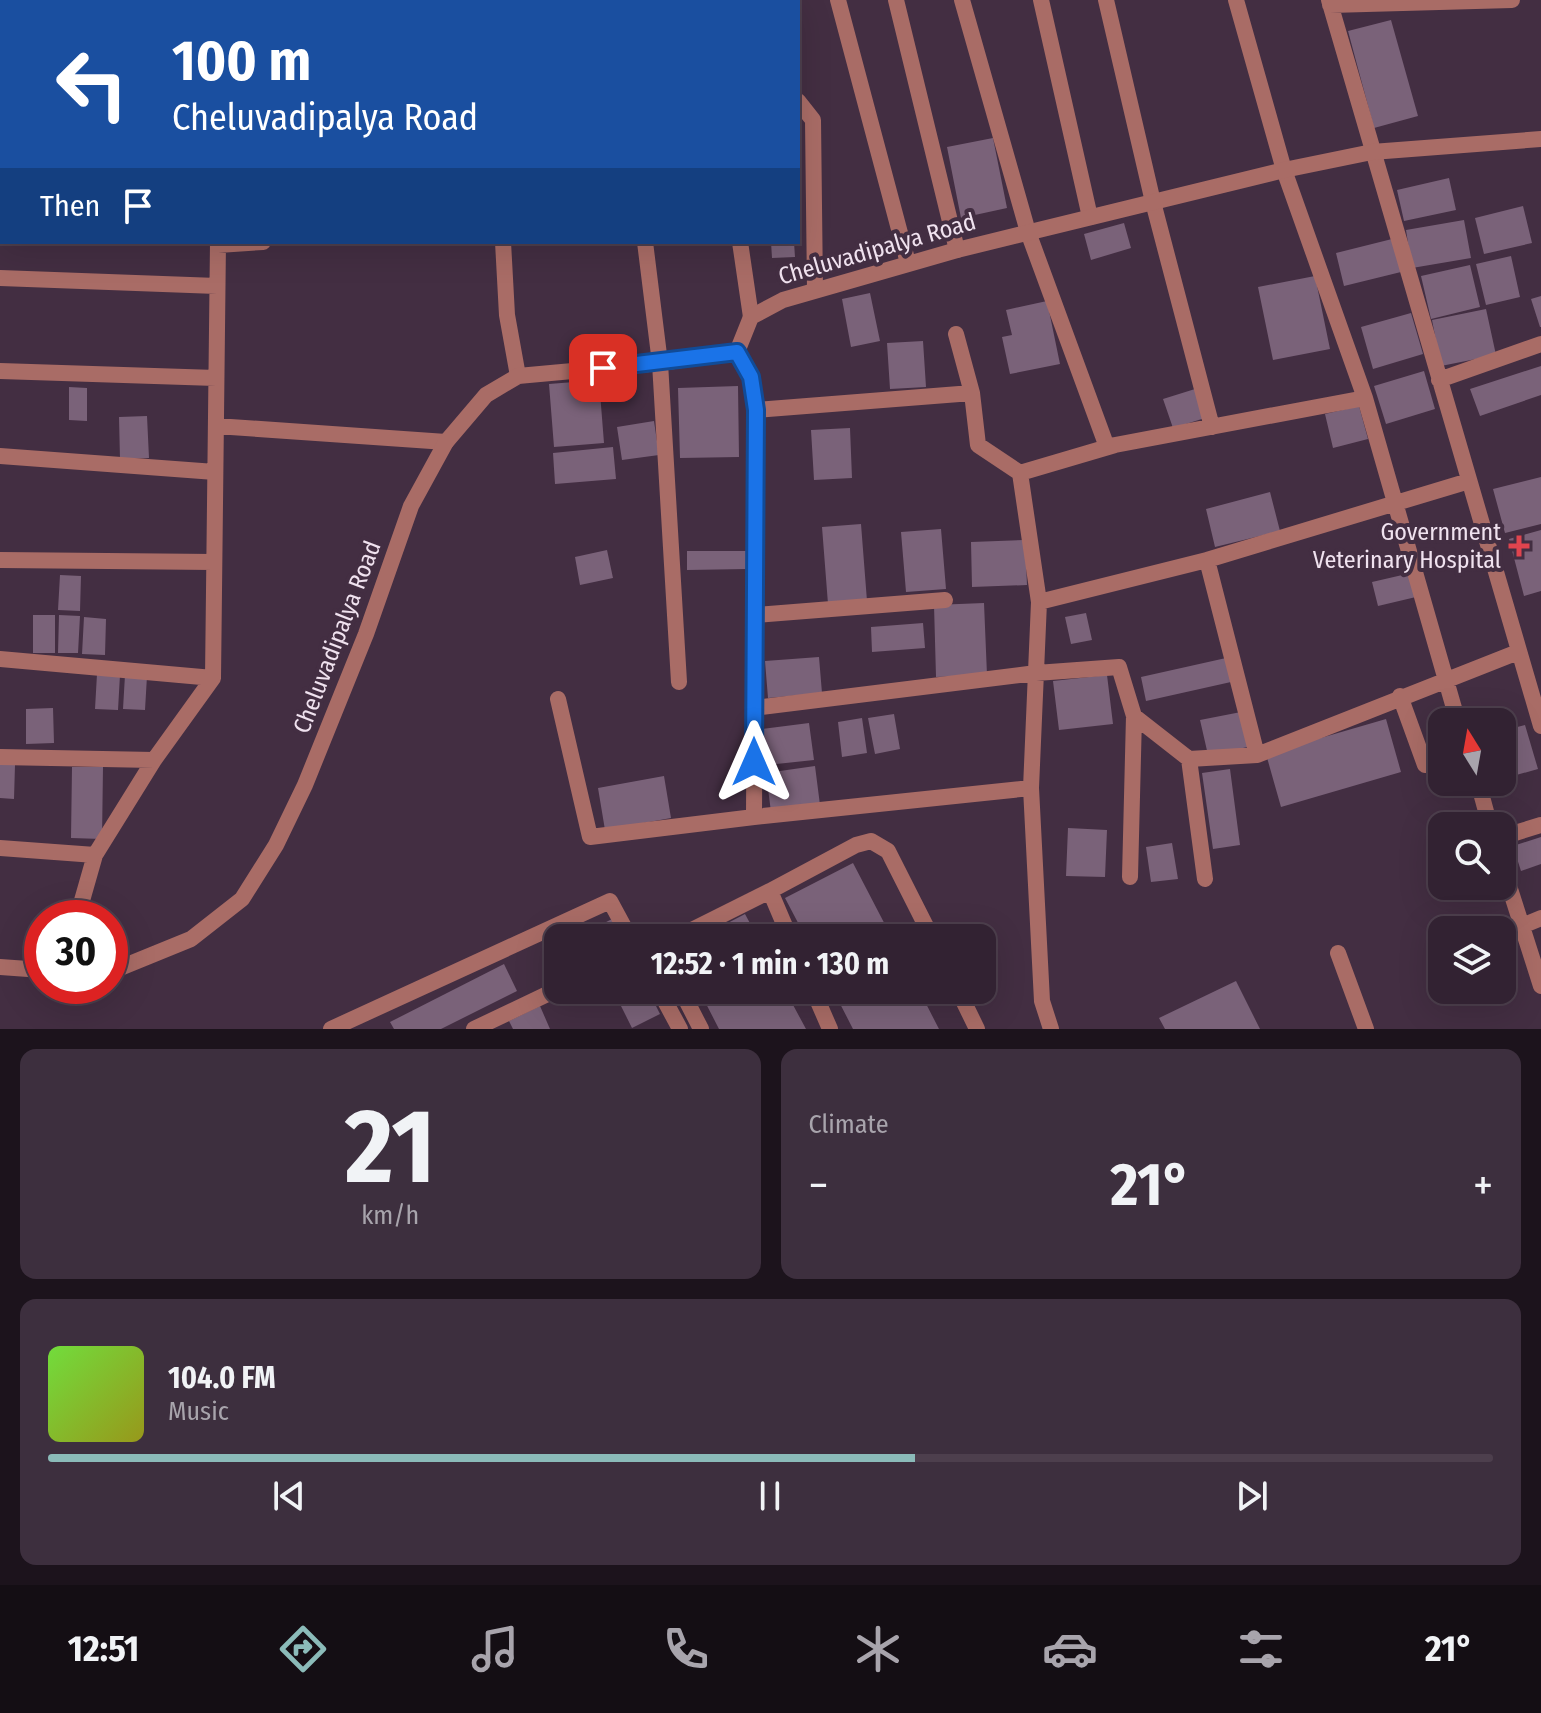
<!DOCTYPE html>
<meta charset="utf-8">
<style>
:root{--surface:#322232;--page:#3d2f3e;--text:#f1f3f6;--muted:#a8a4ac;--line:#4d3f4d;--accent:#8bbbb9}
body{margin:0;font-family:"Fira Sans Condensed",sans-serif;background:var(--page);color:var(--text);height:100vh;display:flex;flex-direction:column;font-size:30px;white-space:nowrap}
*{box-sizing:border-box;margin:0}
p{font-size:26px;color:var(--muted)}
.icon{flex:none;width:44px;height:44px;fill:none;stroke:currentColor;stroke-width:2;stroke-linecap:round;stroke-linejoin:round}
.map{position:relative;height:1029px;overflow:hidden}
.sheet{display:flex;flex-direction:column;gap:20px;padding:20px;background:#1c131c;flex:1}
.sheet>*{flex:none}
.top-card{position:absolute;left:0px;top:0px;width:800px;height:244px;box-shadow:0 8px 32px #0002,0 0 0 2px var(--line);background:#1a4fa0;color:#fff;overflow:hidden}
.needle{width:52px;rotate:349deg}
.buttons{position:absolute;left:1428px;top:708px;display:grid;gap:16px}
.buttons a{display:grid;place-items:center;width:88px;height:88px;border-radius:16px;background:var(--surface);box-shadow:0 8px 32px #0002,0 0 0 2px var(--line);font-size:40px}
.speed{position:absolute;left:24px;top:900px;display:flex;gap:16px;font-size:40px;font-weight:700;text-align:center}
.speed>*{display:grid;place-content:center;width:104px;height:104px;border-radius:50%;background:var(--surface);box-shadow:0 8px 32px #0002,0 0 0 2px var(--line);line-height:1}
.speed .limit{border:12px solid #d22;background:#fff;color:#111}
.pin{position:absolute;display:grid;place-items:center;width:68px;height:68px;color:#fff;margin:-34px;border-radius:16px;box-shadow:0 4px 12px #0006}
.me{position:absolute;width:88px;margin:-44px;rotate:0deg;stroke-linejoin:round;filter:drop-shadow(0 0 6px #0008)}
.turn{display:flex;align-items:center;gap:28px;height:168px;padding:0 40px;font-size:36px}
.turn .icon{width:104px;height:104px;stroke-width:2.5}
.turn b{display:block;font-size:56px;line-height:68px}
.then{display:flex;align-items:center;height:76px;padding:0 40px;background:#0003;gap:16px;font-size:30px}
.big{font-size:60px;font-weight:700;line-height:1.1}
.sheet .widget{flex:1;display:flex;flex-direction:column;justify-content:center;gap:12px;min-width:0;padding:0 28px;border-radius:16px;background:var(--page)}
.sheet .dial{align-items:center;gap:0}
.dial b{font-size:104px;line-height:1}
.song{display:flex;align-items:center;gap:24px}
.cover{width:96px;height:96px;border-radius:12px;background:linear-gradient(135deg,hsl(100 70% 55%),hsl(60 70% 35%))}
.played{height:8px;border-radius:4px;background:linear-gradient(90deg,var(--accent) 60%,var(--line) 60%)}
.keys{display:flex;justify-content:space-around;direction:ltr}
.heat{display:flex;justify-content:space-between;align-items:center;font-size:44px;direction:ltr}
.sheet .tiles{flex:1;display:grid;gap:20px;grid-template-columns:1fr 1fr}
.widget:last-child{grid-column:span 2}
.trip{position:absolute;left:544px;top:924px;width:452px;height:80px;border-radius:16px;background:var(--surface);box-shadow:0 8px 32px #0002,0 0 0 2px var(--line);font-weight:700;line-height:80px;text-align:center}
.menu{display:flex;height:128px;justify-content:space-around;align-items:center;background:#140e14;color:var(--muted)}
.menu .icon{width:56px;height:56px}
.menu .on{color:var(--accent)}
.menu b{font-size:36px;color:var(--text)}
.map>svg:first-child{display:block}
</style>
<div class="map">
<svg width="1541" height="1029" viewBox="0 0 1541 1029">
<rect width="100%" height="100%" fill="#432e42"/>
<path fill="#7a6279" d="M 1391,20 L 1418,116 L 1374,128 L 1348,31 Z
M 993,138 L 1007,208 L 961,218 L 947,147 Z
M 1449,178 L 1456,210 L 1404,221 L 1397,190 Z
M 1523,206 L 1532,243 L 1484,254 L 1475,218 Z
M 1464,220 L 1471,258 L 1412,268 L 1406,230 Z
M 1124,223 L 1131,248 L 1091,260 L 1084,234 Z
M 1392,239 L 1401,272 L 1344,286 L 1336,253 Z
M 771,242 L 794,242 L 795,257 L 772,258 Z
M 1511,256 L 1520,297 L 1486,305 L 1476,264 Z
M 1470,265 L 1480,307 L 1431,319 L 1421,276 Z
M 1315,276 L 1330,349 L 1273,360 L 1258,287 Z
M 870,293 L 880,341 L 851,347 L 842,299 Z
M 1541,296 L 1541,327 L 1540,327 L 1531,299 Z
M 1047,301 L 1060,364 L 1010,374 L 1002,337 L 1012,335 L 1006,310 Z
M 1486,309 L 1496,355 L 1441,366 L 1432,320 Z
M 1411,313 L 1423,354 L 1373,369 L 1361,327 Z
M 923,341 L 926,387 L 890,389 L 887,343 Z
M 1541,366 L 1541,395 L 1480,416 L 1470,389 Z
M 1424,371 L 1435,409 L 1386,424 L 1374,386 Z
M 599,380 L 604,443 L 554,447 L 549,384 Z
M 738,386 L 739,457 L 680,458 L 678,388 Z
M 69,387 L 87,388 L 87,421 L 69,420 Z
M 1195,389 L 1205,418 L 1173,428 L 1163,399 Z
M 1359,406 L 1368,439 L 1333,448 L 1325,414 Z
M 147,416 L 149,458 L 120,459 L 119,417 Z
M 654,421 L 659,455 L 622,460 L 617,427 Z
M 850,428 L 852,478 L 814,480 L 811,430 Z
M 613,447 L 616,479 L 555,484 L 553,453 Z
M 1541,477 L 1541,524 L 1505,533 L 1493,489 Z
M 1270,492 L 1280,531 L 1215,547 L 1206,509 Z
M 861,524 L 867,601 L 828,604 L 822,527 Z
M 941,529 L 946,589 L 906,592 L 901,532 Z
M 1541,530 L 1541,591 L 1524,596 L 1509,539 Z
M 1025,540 L 1027,585 L 972,587 L 971,542 Z
M 607,550 L 613,578 L 580,585 L 575,557 Z
M 687,551 L 747,551 L 747,569 L 687,570 Z
M 1411,573 L 1416,597 L 1378,606 L 1372,582 Z
M 60,575 L 81,576 L 80,611 L 58,610 Z
M 984,603 L 987,675 L 936,677 L 934,605 Z
M 1086,613 L 1092,640 L 1071,644 L 1065,617 Z
M 33,615 L 55,615 L 55,653 L 33,653 Z
M 59,615 L 80,616 L 78,653 L 58,653 Z
M 84,617 L 106,619 L 105,655 L 82,654 Z
M 923,623 L 925,648 L 872,652 L 871,627 Z
M 819,657 L 822,693 L 768,698 L 765,661 Z
M 1226,658 L 1231,682 L 1146,701 L 1141,677 Z
M 97,674 L 120,675 L 118,710 L 95,709 Z
M 125,675 L 147,676 L 145,710 L 123,709 Z
M 1107,675 L 1113,724 L 1059,730 L 1053,681 Z
M 53,708 L 54,743 L 26,744 L 26,709 Z
M 1241,712 L 1248,747 L 1208,755 L 1200,720 Z
M 894,714 L 900,749 L 875,754 L 868,718 Z
M 862,718 L 867,753 L 842,757 L 838,722 Z
M 1386,719 L 1401,772 L 1281,807 L 1266,754 Z
M 809,723 L 814,760 L 767,765 L 762,729 Z
M 1525,725 L 1538,769 L 1502,779 L 1502,731 Z
M 0,764 L 15,765 L 14,799 L 0,798 Z
M 815,766 L 820,805 L 771,812 L 766,773 Z
M 72,767 L 103,767 L 102,839 L 71,838 Z
M 1230,769 L 1240,845 L 1213,849 L 1202,773 Z
M 664,776 L 671,818 L 605,830 L 598,788 Z
M 1068,828 L 1107,830 L 1105,877 L 1066,876 Z
M 1541,837 L 1541,864 L 1521,871 L 1513,846 Z
M 1172,843 L 1178,879 L 1151,882 L 1146,847 Z
M 853,863 L 892,938 L 806,938 L 785,898 Z
M 745,914 L 758,938 L 699,938 Z
M 612,919 L 622,938 L 575,938 Z
M 504,964 L 517,991 L 441,1029 L 394,1029 L 390,1022 Z
M 1236,981 L 1260,1029 L 1165,1029 L 1159,1018 Z
M 613,990 L 648,990 L 660,1014 L 632,1028 Z
M 699,990 L 785,990 L 806,1029 L 719,1029 Z
M 833,990 L 919,990 L 939,1029 L 853,1029 Z
M 540,1006 L 550,1029 L 513,1029 L 509,1021 Z"/>
<g fill="none" stroke-linecap="round" stroke-linejoin="round">
<path stroke="#a96c66" stroke-width="16" d="M 60,0 L 60,2
M 695,0 L 696,2
M 838,0 L 908,263
M 896,0 L 957,250
M 962,0 L 1028,232 L 1107,447
M 1041,0 L 1090,217
M 1106,0 L 1153,202 L 1212,427
M 1236,0 L 1284,170 L 1365,398 L 1458,722
M 1329,0 L 1541,726
M 220,2 L 220,0
M 512,2 L 512,0
M 590,2 L 590,0
M 652,2 L 652,0
M 1330,5 L 1512,0
M 0,51 L 2,70
M 798,101 L 813,120 L 815,290
M 0,120 L 2,96
M 0,143 L 2,143
M 0,215 L 2,215
M 503,242 L 507,315 L 518,376
M 645,242 L 660,363 L 679,682
M 740,242 L 751,317
M 218,245 L 263,242
M 0,278 L 217,286
M 956,334 L 972,393 L 978,445 L 1020,473 L 1115,445 L 1365,398
M 737,352 L 751,377 L 756,410 L 754,817
M 0,371 L 216,378
M 1439,380 L 1541,344
M 756,410 L 972,393
M 216,426 L 446,442
M 0,456 L 215,472
M 1020,473 L 1039,602 L 1031,788 L 1042,1001 L 1051,1029
M 0,560 L 214,562
M 1207,560 L 1469,481
M 1039,602 L 1207,560 L 1257,755
M 755,615 L 945,600
M 0,659 L 213,678
M 1400,696 L 1425,765
M 558,699 L 590,837 L 754,817 L 1031,788
M 754,708 L 1036,673 L 1119,667 L 1134,716 L 1130,877
M 1134,716 L 1189,759 L 1257,755 L 1518,652
M 0,757 L 154,760
M 1189,759 L 1205,879
M 1478,782 L 1490,826
M 1502,837 L 1541,825
M 0,848 L 95,855
M 1502,864 L 1541,986
M 77,918 L 95,855 L 154,760 L 213,678 L 218,242
M 1522,926 L 1541,918
M 676,938 L 770,891
M 790,938 L 770,891 L 856,845 L 871,841 L 888,851 L 932,938
M 1338,953 L 1366,1029
M 659,990 L 680,1029
M 681,990 L 701,1029
M 813,990 L 830,1029
M 958,990 L 977,1029
M 331,1029 L 610,901 L 630,938
M 474,1029 L 558,989"/>
<path stroke="#a96c66" stroke-width="16" d="M 0,967 L 42,970
M 110,972 L 191,939 L 242,899 L 276,845 L 305,785 L 366,634 L 411,506 L 446,442 L 486,395 L 518,376 L 660,363 L 737,352 L 751,317 L 783,300 L 957,250 L 1284,170 L 1372,152 L 1541,139"/>
</g>
<g fill="none" stroke-linecap="round" stroke-linejoin="round">
<defs>
<path id="route" d="M 603,368 L 737,352 L 751,377 L 756,410 L 754,762"/>
</defs>
<use href="#route" stroke="#114b97" stroke-width="20"/>
<use href="#route" stroke="#1a73e8" stroke-width="14"/>
</g>
<path fill="#e0444e" stroke="#432e42" stroke-width="3" d="M1515 534h8v8h8v8h-8v8h-8v-8h-8v-8h8z"/>
<g text-anchor="middle" dominant-baseline="central" stroke-width="8" stroke-linejoin="round" paint-order="stroke">
<g font-size="24" fill="#f0e2ef" stroke="#432e42">
<text transform="translate(877 249) rotate(-16)">Cheluvadipalya Road</text>
<text transform="translate(337 637) rotate(-69)">Cheluvadipalya Road</text>
</g>
<g font-size="24" fill="#f0e2ef" stroke="#432e42" text-anchor="end">
<text x="1501" y="532">Government<tspan x="1501" dy="28">Veterinary Hospital</tspan></text>
</g>
</g>
</svg>
<div class="buttons">
<a><svg class="needle" viewBox="-14 -14 28 28"><path d="M0-13l5 13h-10z" fill="#e53935"/><path d="M0 13l5-13h-10z" fill="#a8a4ac"/></svg></a>
<a><svg class="icon" aria-label="search" viewBox="0 0 24 24"><circle cx="10" cy="10" r="6"/><path d="M15 15l6 6"/></svg></a>
<a><svg class="icon" aria-label="layers" viewBox="0 0 24 24"><path d="M12 4l9 5-9 5-9-5zM3 14l9 5 9-5"/></svg></a>
</div>
<div class="speed"><div class="limit">30</div></div>
<div class="pin" style="left:603px;top:368px;background:#d93025"><svg class="icon" aria-label="arrive" viewBox="0 0 24 24"><path d="M6 21V4h12l-3 4 3 4H6"/></svg></div>
<svg class="me" style="left:754px;top:762px" viewBox="-20 -20 40 40"><path d="M0-17L14 15 0 8-14 15z" fill="#1a73e8" stroke="#fff" stroke-width="4"/></svg>
<div class="trip">12:52 · 1 min · 130 m</div>
<div class="top-card">
<div class="turn"><svg class="icon" aria-label="left" viewBox="0 0 24 24"><path d="M17 20v-9H6M10 6l-5 5 5 5"/></svg><div><b>100 m</b>Cheluvadipalya Road</div></div>
<div class="then">Then<svg class="icon" aria-label="arrive" viewBox="0 0 24 24"><path d="M6 21V4h12l-3 4 3 4H6"/></svg></div>
</div>
</div>
<section class="sheet">
<div class="tiles">
<div class="widget dial"><b>21</b><p>km/h</p></div>
<div class="widget"><p>Climate</p>
<div class="heat"><a>−</a><b class="big">21°</b><a>+</a></div>
</div>
<div class="widget">
<div class="song"><i class="cover"></i><div><b>104.0 FM</b><p>Music</p></div></div>
<div class="played"></div>
<div class="keys"><svg class="icon" aria-label="previous" viewBox="0 0 24 24"><path d="M18 5L8 12l10 7zM5 5v14"/></svg><svg class="icon" aria-label="pause" viewBox="0 0 24 24"><path d="M8 5v14M16 5v14"/></svg><svg class="icon" aria-label="next" viewBox="0 0 24 24"><path d="M6 5l10 7-10 7zM19 5v14"/></svg></div>
</div>
</div>
</section>
<nav class="menu">
<b>12:51</b>
<svg class="icon on" aria-label="directions" viewBox="0 0 24 24"><path d="M12 3l9 9-9 9-9-9zM9 14v-3h6M13 9l2 2-2 2"/></svg>
<svg class="icon" aria-label="music" viewBox="0 0 24 24"><path d="M9 18V5l10-2v13"/><circle cx="6" cy="18" r="3"/><circle cx="16" cy="16" r="3"/></svg>
<svg class="icon" aria-label="phone" viewBox="0 0 24 24"><path d="M5 4h4l2 5-3 2q2 4 5 5l2-3 5 2v4C11 20 4 13 5 4z"/></svg>
<svg class="icon" aria-label="climate" viewBox="0 0 24 24"><path d="M12 3v18M4 7l16 10M4 17L20 7"/></svg>
<svg class="icon" aria-label="car" viewBox="0 0 24 24"><path d="M5 17H2v-5l4-1 3-4h7l3 4 3 1v5h-3M9 17h6M6 11h13"/><circle cx="7" cy="17" r="2"/><circle cx="17" cy="17" r="2"/></svg>
<svg class="icon" aria-label="filters" viewBox="0 0 24 24"><path d="M4 7h16M4 17h16"/><circle cx="9" cy="7" r="2"/><circle cx="15" cy="17" r="2"/></svg>
<b>21°</b>
</nav>
